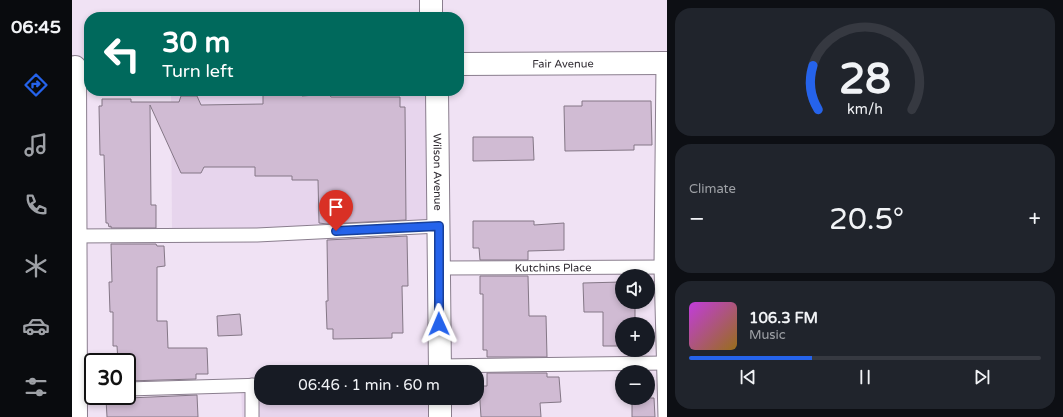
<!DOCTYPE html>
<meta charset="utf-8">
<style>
:root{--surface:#171b24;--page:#20242c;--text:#f1f3f6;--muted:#9ea1a6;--line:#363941;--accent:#2563eb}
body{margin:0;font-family:"Varela Round",sans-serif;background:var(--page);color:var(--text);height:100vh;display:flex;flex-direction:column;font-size:15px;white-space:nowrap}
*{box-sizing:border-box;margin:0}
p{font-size:13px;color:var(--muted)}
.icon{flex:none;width:22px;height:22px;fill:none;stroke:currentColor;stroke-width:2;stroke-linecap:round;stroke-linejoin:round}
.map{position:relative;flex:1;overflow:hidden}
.side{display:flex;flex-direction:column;gap:8px;padding:8px;background:#0d0f14;width:396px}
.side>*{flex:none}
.guide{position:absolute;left:12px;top:12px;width:380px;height:84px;border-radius:16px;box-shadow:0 2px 6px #0003;background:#00695c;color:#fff;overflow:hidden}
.fabs{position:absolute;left:543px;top:269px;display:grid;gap:8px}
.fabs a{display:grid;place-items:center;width:40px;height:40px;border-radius:50%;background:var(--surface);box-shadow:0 2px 6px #0003;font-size:20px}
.speed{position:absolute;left:12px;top:353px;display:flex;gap:8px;font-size:20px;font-weight:700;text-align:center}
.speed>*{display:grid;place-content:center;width:52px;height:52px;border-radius:50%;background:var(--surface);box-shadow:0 2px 6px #0003;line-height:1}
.speed .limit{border:2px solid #111;border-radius:6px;background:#fff;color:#111}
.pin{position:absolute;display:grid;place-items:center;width:34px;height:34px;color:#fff;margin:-41px -17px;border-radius:50% 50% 50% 0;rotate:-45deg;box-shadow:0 0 4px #0007}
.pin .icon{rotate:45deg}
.me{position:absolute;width:44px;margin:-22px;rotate:359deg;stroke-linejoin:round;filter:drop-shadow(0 0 3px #0008)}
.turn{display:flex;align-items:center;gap:14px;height:84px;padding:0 12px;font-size:18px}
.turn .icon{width:52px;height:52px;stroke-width:2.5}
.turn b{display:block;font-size:28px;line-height:34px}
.big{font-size:30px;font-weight:600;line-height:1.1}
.side .tile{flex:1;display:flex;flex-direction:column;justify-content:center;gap:6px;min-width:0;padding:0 14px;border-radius:16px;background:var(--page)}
.side .dial{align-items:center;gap:0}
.dial svg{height:104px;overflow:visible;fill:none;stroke:var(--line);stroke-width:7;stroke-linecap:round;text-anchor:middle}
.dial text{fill:var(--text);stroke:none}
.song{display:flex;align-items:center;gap:12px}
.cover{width:48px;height:48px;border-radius:6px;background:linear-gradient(135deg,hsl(290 70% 55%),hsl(40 70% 35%))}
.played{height:4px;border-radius:2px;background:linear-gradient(90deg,var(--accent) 35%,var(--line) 35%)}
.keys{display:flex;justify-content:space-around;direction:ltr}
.heat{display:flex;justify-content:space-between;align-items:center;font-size:22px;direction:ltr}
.trip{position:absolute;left:182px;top:365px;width:230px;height:40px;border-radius:16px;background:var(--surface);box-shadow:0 2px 6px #0003;font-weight:600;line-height:40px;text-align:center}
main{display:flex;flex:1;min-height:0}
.menu{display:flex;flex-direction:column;width:72px;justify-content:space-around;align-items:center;background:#090b0e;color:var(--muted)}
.menu .icon{width:28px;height:28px}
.menu .on{color:var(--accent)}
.menu b{font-size:18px;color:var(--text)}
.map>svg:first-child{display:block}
</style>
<main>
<nav class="menu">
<b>06:45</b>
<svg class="icon on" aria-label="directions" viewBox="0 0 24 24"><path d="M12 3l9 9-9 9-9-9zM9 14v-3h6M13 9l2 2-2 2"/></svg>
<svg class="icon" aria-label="music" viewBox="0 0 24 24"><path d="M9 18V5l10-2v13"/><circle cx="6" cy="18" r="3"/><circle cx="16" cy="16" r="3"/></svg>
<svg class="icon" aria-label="phone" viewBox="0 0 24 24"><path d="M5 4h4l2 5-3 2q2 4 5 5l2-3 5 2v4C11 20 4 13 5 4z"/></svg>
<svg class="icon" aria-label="climate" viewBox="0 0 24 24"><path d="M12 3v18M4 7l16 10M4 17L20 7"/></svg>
<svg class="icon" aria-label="car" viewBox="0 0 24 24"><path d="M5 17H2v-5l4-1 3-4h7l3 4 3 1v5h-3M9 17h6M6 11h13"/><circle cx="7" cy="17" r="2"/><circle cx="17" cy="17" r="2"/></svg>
<svg class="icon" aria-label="filters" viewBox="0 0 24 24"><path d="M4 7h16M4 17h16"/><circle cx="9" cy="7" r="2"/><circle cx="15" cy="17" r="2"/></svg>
</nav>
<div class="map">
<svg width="595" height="417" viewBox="0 0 595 417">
<rect width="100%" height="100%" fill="#f0e2f4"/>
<path fill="#e7d5ed" d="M 99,91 L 367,91 L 369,229 L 100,231 Z
M 169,381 L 189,381 L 189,398 L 368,398 L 368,417 L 170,417 Z"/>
<path fill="#d0bbd3" stroke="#847786" d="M 230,94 L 230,96 L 257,94 L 259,97 L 328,97 L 328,107 L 333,107 L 334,220 L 255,224 L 247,223 L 246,180 L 220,180 L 220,176 L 183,176 L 183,167 L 132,167 L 129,173 L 109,173 L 78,105 L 79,205 L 84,205 L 84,228 L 39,228 L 39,226 L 37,227 L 36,223 L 34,223 L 32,155 L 28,155 L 27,106 L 30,106 L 30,99 L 59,99 L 59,102 L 107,102 L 109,96 L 125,96 L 129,105 L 191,104 L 191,95 Z
M 510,101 L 579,101 L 580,145 L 562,145 L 562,150 L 493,151 L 492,106 L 510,106 Z
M 401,137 L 461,137 L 462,160 L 401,161 Z
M 401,221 L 462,221 L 462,225 L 492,223 L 492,250 L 456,251 L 456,260 L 408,260 L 407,248 L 401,248 Z
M 335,236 L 336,286 L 330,286 L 331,333 L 320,333 L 320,338 L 261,339 L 261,329 L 255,329 L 254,301 L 256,301 L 255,240 Z
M 39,244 L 84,244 L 85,246 L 92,246 L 93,266 L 85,267 L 85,321 L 95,321 L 96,348 L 135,348 L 136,374 L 124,374 L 124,379 L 55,381 L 55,362 L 46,362 L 45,346 L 41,346 L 41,312 L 38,312 L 37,282 L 40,282 Z
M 408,276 L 456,276 L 457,316 L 474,316 L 475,357 L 415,357 L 415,350 L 411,350 L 411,294 L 408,294 Z
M 550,282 L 550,302 L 563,302 L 563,324 L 550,324 L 550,346 L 531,346 L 531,312 L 512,312 L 511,283 Z
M 168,314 L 170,335 L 146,336 L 145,316 Z
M 415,373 L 475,373 L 475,377 L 487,377 L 489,402 L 468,403 L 469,417 L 409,417 L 407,386 L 415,386 Z
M 125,395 L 126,417 L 35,417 L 34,399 Z
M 560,398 L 582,398 L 583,417 L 560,417 Z"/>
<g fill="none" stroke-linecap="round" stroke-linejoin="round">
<defs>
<g id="lane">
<path d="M 591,63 L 589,267 L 593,417"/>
<path d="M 0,236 L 185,235 L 367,226"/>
<path id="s1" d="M 367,268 L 595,267"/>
<path d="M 368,366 L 595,363"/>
<path d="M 180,385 L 180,417"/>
<path d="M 55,389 L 189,385"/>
<path d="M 0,391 L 21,390"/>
</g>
<g id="street">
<path d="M 359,0 L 359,17"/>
<path id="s2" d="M 387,64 L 595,63"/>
<path d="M 3,67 L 4,417"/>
<path id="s3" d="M 365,91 L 368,372"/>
<path d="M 368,398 L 368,417"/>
</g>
</defs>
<use href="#lane" stroke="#8a7e8e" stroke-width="15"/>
<use href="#street" stroke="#8a7e8e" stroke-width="24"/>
<use href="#lane" stroke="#fff" stroke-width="13"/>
<use href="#street" stroke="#fff" stroke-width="22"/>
</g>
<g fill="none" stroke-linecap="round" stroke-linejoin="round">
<defs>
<path id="route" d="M 264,231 L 367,226 L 367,324"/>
</defs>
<use href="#route" stroke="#184099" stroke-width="10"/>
<use href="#route" stroke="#2563eb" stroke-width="7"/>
</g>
<g text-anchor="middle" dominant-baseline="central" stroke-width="3.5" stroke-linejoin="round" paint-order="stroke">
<g font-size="11" fill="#2f2a31" stroke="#faf2fd">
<text stroke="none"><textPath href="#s2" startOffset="104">Fair Avenue</textPath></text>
<text stroke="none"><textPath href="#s3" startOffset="81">Wilson Avenue</textPath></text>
<text stroke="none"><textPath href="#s1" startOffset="114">Kutchins Place</textPath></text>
</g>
</g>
</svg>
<div class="fabs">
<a><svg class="icon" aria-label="sound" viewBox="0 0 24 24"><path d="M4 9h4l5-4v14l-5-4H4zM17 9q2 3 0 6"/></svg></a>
<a>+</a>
<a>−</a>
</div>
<div class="speed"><div class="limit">30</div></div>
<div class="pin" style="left:264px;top:231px;background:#d93025"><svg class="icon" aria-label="arrive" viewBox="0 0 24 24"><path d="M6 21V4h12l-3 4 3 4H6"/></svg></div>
<svg class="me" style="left:367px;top:324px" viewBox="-20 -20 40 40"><path d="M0-17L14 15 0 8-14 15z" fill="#2563eb" stroke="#fff" stroke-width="4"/></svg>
<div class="trip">06:46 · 1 min · 60 m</div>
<div class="guide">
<div class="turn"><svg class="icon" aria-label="left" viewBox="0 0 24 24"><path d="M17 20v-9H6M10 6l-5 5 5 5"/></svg><div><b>30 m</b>Turn left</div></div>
</div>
</div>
<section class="side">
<div class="tile dial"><svg viewBox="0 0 100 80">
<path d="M14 69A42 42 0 1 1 86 69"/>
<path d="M14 69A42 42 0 0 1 10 35" stroke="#2563eb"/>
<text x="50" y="56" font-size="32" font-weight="700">28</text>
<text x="50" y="72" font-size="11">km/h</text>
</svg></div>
<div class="tile"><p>Climate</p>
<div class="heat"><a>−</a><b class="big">20.5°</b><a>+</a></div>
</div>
<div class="tile">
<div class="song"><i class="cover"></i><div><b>106.3 FM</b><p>Music</p></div></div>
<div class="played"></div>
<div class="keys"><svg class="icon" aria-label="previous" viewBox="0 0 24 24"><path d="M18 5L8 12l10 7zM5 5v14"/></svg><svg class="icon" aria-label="pause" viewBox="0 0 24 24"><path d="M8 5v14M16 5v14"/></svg><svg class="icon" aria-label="next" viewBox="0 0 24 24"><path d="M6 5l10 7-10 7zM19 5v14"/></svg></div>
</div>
</section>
</main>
